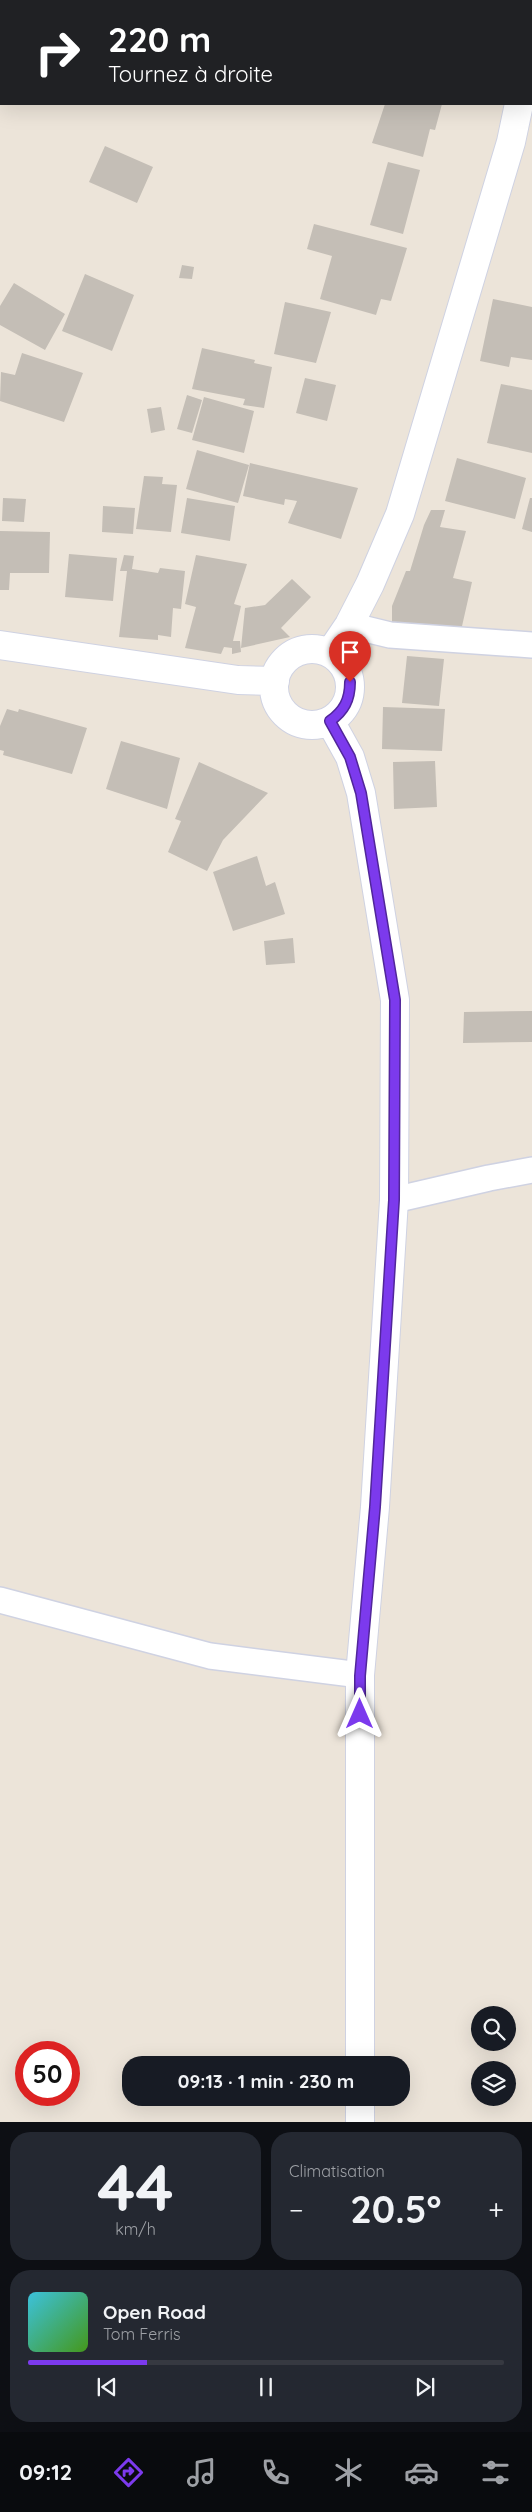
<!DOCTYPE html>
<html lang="fr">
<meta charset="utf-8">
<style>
:root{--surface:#171b24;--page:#242831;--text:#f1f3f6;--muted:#9ea1a6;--line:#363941;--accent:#7c3aed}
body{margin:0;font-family:Quicksand,sans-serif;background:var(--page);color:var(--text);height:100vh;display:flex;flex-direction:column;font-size:19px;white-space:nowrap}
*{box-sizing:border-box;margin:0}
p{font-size:16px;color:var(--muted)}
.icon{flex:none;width:28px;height:28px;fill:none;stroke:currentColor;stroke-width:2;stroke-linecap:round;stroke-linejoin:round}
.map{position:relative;height:2122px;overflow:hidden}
.details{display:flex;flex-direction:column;gap:10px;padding:10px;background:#0d0f14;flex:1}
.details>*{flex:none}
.guide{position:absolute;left:0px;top:0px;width:532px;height:105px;box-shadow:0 5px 20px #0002;background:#202124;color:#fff;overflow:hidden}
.controls{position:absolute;left:471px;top:2006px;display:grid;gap:10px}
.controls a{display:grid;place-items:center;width:45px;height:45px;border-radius:50%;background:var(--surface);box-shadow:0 5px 20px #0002;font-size:25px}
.speed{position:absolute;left:15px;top:2041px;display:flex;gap:10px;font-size:25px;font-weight:700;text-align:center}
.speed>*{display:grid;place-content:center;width:65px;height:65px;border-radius:50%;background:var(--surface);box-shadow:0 5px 20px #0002;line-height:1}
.speed .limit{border:8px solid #d22;background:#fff;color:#111}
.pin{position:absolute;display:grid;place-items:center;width:42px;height:42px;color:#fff;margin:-51px -21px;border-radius:50% 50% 50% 0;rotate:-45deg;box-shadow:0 0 5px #0007}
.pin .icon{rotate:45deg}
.me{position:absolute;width:55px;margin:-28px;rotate:0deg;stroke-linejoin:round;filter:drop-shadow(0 0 4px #0008)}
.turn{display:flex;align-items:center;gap:18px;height:105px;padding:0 25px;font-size:22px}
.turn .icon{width:65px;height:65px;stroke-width:2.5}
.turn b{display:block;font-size:35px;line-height:42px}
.big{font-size:38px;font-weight:800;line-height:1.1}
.details .card{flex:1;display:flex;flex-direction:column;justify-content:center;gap:8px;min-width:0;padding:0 18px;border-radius:20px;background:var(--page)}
.details .dial{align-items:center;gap:0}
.dial b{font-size:65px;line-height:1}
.song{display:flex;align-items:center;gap:15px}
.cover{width:60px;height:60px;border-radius:8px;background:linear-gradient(135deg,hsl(190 70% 55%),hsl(100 70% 35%))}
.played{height:5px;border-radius:2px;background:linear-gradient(90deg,var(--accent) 25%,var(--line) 25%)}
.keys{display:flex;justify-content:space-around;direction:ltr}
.heat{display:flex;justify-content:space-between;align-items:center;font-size:28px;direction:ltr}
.details .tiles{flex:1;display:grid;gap:10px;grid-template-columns:1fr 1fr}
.card:last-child{grid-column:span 2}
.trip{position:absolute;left:122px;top:2056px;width:288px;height:50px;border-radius:20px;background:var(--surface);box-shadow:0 5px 20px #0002;font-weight:800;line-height:50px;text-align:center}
.tab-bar{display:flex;height:80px;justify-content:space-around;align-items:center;background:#090b0e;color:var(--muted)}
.tab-bar .icon{width:35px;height:35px}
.tab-bar .selected{color:var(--accent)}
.tab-bar b{font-size:22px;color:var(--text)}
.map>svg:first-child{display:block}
</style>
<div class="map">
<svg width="532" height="2122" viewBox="0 0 532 2122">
<rect width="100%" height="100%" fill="#ece4d9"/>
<path fill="#c4beb6" d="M 385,104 L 442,104 L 435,130 L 430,129 L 423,157 L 372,143 Z
M 105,146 L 153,167 L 137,203 L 89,182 Z
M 388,162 L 420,170 L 403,234 L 370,225 Z
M 314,224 L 407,248 L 391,301 L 381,299 L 376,315 L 320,299 L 332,256 L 307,249 Z
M 182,265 L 194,267 L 192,279 L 179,278 Z
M 85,274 L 134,295 L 112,351 L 62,331 Z
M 14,283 L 65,314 L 45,350 L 0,325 L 0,306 Z
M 493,299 L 532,307 L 532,360 L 511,357 L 509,367 L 480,361 Z
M 285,302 L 331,312 L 316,363 L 274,354 Z
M 202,348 L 255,360 L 254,363 L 272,367 L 264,408 L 243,405 L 245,399 L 192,389 Z
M 22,353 L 83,373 L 64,422 L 0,401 L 1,372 L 15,375 Z
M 305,378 L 336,385 L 327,421 L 296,413 Z
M 501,384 L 532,390 L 532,453 L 487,443 Z
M 187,395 L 202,400 L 192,433 L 177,429 Z
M 204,397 L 254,411 L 244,453 L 192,440 Z
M 161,407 L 165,430 L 151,433 L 147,409 Z
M 197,450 L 249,465 L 238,503 L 186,489 Z
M 457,458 L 526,478 L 515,519 L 445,501 Z
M 250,463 L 358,488 L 341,539 L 288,523 L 297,501 L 285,499 L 284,505 L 243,496 Z
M 144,476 L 163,477 L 162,484 L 177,485 L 171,532 L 136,529 Z
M 3,498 L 26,499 L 24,522 L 2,521 Z
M 187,498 L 235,506 L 230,541 L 181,533 Z
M 530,498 L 532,498 L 532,532 L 522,529 Z
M 103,506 L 135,508 L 133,534 L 102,532 Z
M 431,510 L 445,510 L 440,527 L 466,531 L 453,578 L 472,582 L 460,635 L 392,622 L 392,606 L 406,571 L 410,571 L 424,525 Z
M 0,531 L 50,532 L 49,573 L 10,573 L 9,590 L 0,590 Z
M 69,554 L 117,558 L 113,601 L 65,597 Z
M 124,555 L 134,556 L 132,569 L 158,573 L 160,568 L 185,571 L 181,609 L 173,608 L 171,637 L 158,635 L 158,640 L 119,637 L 127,571 L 120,571 Z
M 196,555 L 247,564 L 234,604 L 241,606 L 233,641 L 240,641 L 241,652 L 232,654 L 232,648 L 224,647 L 221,654 L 185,648 L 196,607 L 185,604 Z
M 292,579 L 311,597 L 281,628 L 290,637 L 241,648 L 245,608 L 265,605 Z
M 407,656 L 444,659 L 439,706 L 402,703 Z
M 383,707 L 445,709 L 442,751 L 382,749 Z
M 7,709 L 18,712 L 19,709 L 87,728 L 72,774 L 3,755 L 4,751 L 0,750 L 0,726 Z
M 121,741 L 180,758 L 167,809 L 106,789 Z
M 435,761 L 437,807 L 394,809 L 393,762 Z
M 199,762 L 268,793 L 223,840 L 207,871 L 168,852 L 181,821 L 175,819 Z
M 257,856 L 266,886 L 275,882 L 285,914 L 233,931 L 213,872 Z
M 293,938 L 295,963 L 266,965 L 264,941 Z
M 532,1011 L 532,1042 L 463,1043 L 464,1012 Z"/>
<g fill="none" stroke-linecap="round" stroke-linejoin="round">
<defs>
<path id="street" d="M 349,625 L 390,635 L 532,645
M 394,1200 L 489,1178 L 532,1170
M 0,1600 L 210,1656 L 360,1675"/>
<path id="secondary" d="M 527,1 L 527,0
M 0,645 L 238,680 L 275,681
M274 687a38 38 0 1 1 76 0a38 38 0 1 1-76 0Z
M 330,653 L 349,625 L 370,584 L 400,514 L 511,142 L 519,104
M 330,721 L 350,757 L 361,793 L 395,1000 L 394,1200 L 375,1507 L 360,1675 L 360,2065
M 360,2122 L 360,2098"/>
</defs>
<use href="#street" stroke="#cfd2e2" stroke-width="28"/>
<use href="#secondary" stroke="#cfd2e2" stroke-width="30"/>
<use href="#street" stroke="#fff" stroke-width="25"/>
<use href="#secondary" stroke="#fff" stroke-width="28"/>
</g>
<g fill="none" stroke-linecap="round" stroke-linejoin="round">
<defs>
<path id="route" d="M 350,682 C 350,700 344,711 330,721 L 350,757 L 361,793 L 395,1000 L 394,1200 L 375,1507 L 360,1676 L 360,1714"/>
</defs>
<use href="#route" stroke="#51269a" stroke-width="12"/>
<use href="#route" stroke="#7c3aed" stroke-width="9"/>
</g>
</svg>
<div class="controls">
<a><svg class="icon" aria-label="search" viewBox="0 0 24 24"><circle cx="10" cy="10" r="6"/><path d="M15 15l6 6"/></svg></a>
<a><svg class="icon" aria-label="layers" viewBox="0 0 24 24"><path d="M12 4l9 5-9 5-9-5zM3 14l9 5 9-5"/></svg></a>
</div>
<div class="speed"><div class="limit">50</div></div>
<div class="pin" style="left:350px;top:682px;background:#d93025"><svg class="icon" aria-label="arrive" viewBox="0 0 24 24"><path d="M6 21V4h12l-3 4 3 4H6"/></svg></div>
<svg class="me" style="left:360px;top:1714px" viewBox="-20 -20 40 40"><path d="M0-17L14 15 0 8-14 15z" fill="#7c3aed" stroke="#fff" stroke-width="4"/></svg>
<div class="trip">09:13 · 1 min · 230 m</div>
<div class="guide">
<div class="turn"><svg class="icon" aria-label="right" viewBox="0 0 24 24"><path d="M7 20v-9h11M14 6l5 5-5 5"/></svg><div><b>220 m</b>Tournez à droite</div></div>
</div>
</div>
<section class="details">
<div class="tiles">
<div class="card dial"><b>44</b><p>km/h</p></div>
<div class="card"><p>Climatisation</p>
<div class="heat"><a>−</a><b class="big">20.5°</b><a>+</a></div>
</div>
<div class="card">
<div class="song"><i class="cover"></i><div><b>Open Road</b><p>Tom Ferris</p></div></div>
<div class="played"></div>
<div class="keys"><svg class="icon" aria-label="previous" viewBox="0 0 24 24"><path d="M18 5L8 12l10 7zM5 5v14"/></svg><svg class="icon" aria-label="pause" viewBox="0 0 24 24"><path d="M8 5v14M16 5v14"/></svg><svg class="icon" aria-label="next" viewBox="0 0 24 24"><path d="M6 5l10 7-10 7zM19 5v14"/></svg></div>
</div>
</div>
</section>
<nav class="tab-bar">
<b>09:12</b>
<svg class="icon selected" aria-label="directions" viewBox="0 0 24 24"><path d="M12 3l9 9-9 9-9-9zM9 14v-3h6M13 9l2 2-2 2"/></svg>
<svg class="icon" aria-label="music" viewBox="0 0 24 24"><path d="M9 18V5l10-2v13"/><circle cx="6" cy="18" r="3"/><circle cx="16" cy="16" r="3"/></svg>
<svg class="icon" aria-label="phone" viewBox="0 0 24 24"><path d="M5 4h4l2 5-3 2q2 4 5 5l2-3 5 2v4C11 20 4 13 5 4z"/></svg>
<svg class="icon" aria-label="climate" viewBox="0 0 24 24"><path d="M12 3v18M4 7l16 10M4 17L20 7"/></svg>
<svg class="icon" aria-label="car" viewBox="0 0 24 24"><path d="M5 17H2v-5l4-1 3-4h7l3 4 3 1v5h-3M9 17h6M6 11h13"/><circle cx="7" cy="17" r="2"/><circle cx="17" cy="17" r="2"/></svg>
<svg class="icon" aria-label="filters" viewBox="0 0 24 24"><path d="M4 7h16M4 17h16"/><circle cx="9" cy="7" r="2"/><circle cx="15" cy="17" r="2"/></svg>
</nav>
